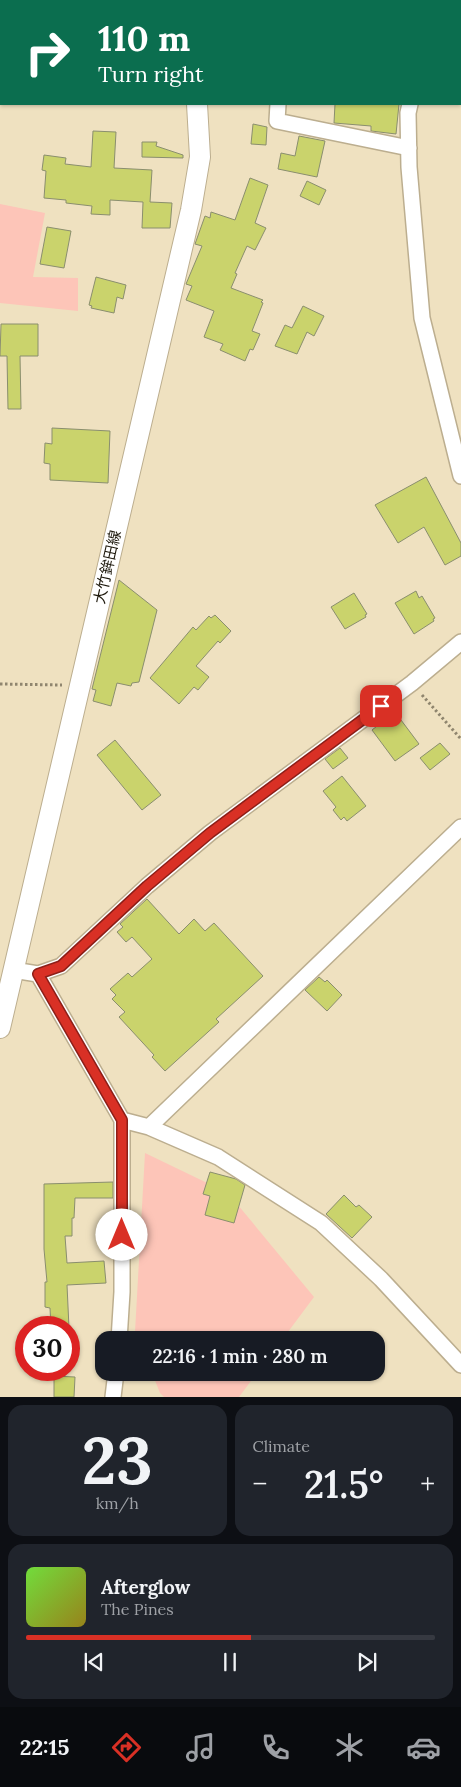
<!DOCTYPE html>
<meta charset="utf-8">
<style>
:root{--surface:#171b24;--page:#20242c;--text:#f1f3f6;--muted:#9ea1a6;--line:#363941;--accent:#d93025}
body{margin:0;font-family:Lora,"Noto Sans JP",serif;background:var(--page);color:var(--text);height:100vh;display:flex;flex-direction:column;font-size:19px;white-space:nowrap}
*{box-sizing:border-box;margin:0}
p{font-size:16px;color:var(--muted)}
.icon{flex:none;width:28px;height:28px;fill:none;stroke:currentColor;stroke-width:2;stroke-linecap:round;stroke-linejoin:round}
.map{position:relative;height:1397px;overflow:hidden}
.panel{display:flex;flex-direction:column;gap:8px;padding:8px;background:#0d0f14;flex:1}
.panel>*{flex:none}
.hud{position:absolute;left:0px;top:0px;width:461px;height:105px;box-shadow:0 1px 4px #0004;background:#0b6e4f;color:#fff;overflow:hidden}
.speed{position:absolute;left:15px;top:1316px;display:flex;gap:10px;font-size:25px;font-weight:700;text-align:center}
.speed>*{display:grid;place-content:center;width:65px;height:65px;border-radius:50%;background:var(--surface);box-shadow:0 1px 4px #0004;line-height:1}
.speed .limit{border:8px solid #d22;background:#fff;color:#111}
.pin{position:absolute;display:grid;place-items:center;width:42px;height:42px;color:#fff;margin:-21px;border-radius:10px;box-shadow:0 2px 8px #0006}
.me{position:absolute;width:55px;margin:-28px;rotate:0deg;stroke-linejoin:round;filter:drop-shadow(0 0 4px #0008)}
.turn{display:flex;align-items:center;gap:18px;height:105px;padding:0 15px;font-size:22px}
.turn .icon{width:65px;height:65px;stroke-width:2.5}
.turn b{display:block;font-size:35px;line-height:42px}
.big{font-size:38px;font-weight:600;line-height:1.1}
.panel .tile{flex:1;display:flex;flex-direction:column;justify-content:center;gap:8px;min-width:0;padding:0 18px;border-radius:15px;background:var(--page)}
.panel .dial{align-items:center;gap:0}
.dial b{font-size:65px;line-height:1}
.song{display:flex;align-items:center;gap:15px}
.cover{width:60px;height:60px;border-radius:8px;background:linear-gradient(135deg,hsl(100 70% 55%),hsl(50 70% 35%))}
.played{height:5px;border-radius:2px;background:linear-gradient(90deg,var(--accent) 55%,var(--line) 55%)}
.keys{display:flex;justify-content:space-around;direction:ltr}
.heat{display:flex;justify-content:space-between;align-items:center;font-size:28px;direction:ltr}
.panel .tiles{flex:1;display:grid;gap:8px;grid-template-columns:1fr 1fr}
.tile:last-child{grid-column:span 2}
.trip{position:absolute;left:95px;top:1331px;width:290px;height:50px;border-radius:15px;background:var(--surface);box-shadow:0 1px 4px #0004;font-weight:600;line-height:50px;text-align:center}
.tabs{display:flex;height:80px;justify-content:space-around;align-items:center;background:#090b0e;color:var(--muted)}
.tabs .icon{width:35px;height:35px}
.tabs .active{color:var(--accent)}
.tabs b{font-size:22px;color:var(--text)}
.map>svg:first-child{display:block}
</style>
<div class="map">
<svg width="461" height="1397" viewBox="0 0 461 1397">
<rect width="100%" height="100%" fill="#efe1c0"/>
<path fill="#fdc5b8" d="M 0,204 L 45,213 L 33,277 L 78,278 L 78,311 L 0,303 Z
M 145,1153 L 228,1193 L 314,1297 L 282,1340 L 138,1340 L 135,1332 Z
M 152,1373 L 257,1373 L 239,1397 L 164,1397 L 160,1393 Z"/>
<path fill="#cad36c" stroke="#8a8e6e" d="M 335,104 L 399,104 L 396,134 L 371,131 L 371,126 L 334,123 Z
M 253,124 L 267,127 L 266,145 L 251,144 Z
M 93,131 L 116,132 L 114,168 L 152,170 L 150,202 L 172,203 L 170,228 L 142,228 L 143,202 L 110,200 L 110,215 L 91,214 L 92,206 L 66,203 L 66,200 L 44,198 L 46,171 L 42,170 L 44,155 L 66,158 L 65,164 L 91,167 Z
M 299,136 L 325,141 L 317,177 L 278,169 L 281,153 L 295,156 Z
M 142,142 L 157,142 L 156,146 L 183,155 L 183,158 L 142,157 Z
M 250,178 L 268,185 L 255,223 L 266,228 L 255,250 L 247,246 L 235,273 L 237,274 L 231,288 L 263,300 L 261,302 L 263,303 L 252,331 L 260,334 L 253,350 L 250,349 L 245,361 L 220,350 L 223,344 L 204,337 L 214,311 L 186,300 L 192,286 L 186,284 L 202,246 L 195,244 L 205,216 L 210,218 L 211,212 L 235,220 Z
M 307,181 L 326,190 L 319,205 L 300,196 Z
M 47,227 L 71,231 L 64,268 L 40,264 Z
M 96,277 L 126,285 L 123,299 L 117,297 L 114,313 L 91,308 L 92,306 L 89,305 Z
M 303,306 L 324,316 L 314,336 L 307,332 L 297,354 L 275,346 L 285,325 L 292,328 Z
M 1,324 L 38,324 L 38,356 L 20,356 L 21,409 L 8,409 L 7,356 L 0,356 Z
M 52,428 L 110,431 L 108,483 L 50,480 L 50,464 L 44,463 L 45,443 L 52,444 Z
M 426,477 L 461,543 L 461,556 L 445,565 L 424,527 L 398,543 L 375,505 Z
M 119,580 L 157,610 L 139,682 L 132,683 L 131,686 L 117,683 L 111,706 L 93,701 L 96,690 L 92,689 Z
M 416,591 L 419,598 L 422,596 L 435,618 L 433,619 L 434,621 L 414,634 L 395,603 Z
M 354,593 L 367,614 L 365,615 L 366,617 L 345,629 L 331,607 Z
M 215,615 L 231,631 L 220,643 L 218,641 L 196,666 L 209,677 L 198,690 L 194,687 L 179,704 L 150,678 L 193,627 L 196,630 L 209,616 L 211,618 Z
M 395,712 L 419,744 L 395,761 L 372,730 Z
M 115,740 L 161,795 L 142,810 L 97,755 Z
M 440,743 L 450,754 L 430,770 L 420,758 Z
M 340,748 L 348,758 L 333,769 L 325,759 Z
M 342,776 L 366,806 L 347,821 L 344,817 L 341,820 L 333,810 L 336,807 L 323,791 Z
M 147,899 L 179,934 L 194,919 L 205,931 L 214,923 L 263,976 L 216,1019 L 219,1022 L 165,1071 L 152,1057 L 154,1055 L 119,1017 L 125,1012 L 112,999 L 116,995 L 110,989 L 128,973 L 132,977 L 152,959 L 132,937 L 126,942 L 117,932 L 123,927 L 120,924 Z
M 319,977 L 325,982 L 327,980 L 342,995 L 327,1011 L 305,990 Z
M 210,1172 L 236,1179 L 245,1185 L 234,1223 L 205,1215 L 210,1196 L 203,1194 Z
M 113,1182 L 113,1198 L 75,1198 L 74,1218 L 72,1218 L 72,1236 L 65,1236 L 67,1263 L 104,1261 L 106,1283 L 67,1285 L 69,1328 L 51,1328 L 50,1308 L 45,1307 L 45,1282 L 47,1282 L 44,1249 L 44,1184 Z
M 344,1195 L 356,1207 L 359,1205 L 372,1217 L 352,1238 L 326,1214 Z
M 54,1376 L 75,1377 L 74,1397 L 54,1397 Z"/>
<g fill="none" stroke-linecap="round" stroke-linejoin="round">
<defs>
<path id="street" d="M 42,0 L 43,1
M 287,1 L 287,0
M 429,1 L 429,0
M 460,22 L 461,22
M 278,104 L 277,121 L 409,148
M 410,104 L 408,113 L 409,167 L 422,318 L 461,476
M 13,970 L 38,974 L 122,1120 L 122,1292 L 119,1340
M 38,974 L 61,966 L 147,886 L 210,833 L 412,683 L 461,642
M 122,1120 L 149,1127 L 218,1157 L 321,1223 L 381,1279 L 461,1365
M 149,1127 L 461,827
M 113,1397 L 116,1372"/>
<path id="secondary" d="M 178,0 L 178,1
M 0,1028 L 191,210 L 200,157 L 197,104"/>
</defs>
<use href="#street" stroke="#bcae8f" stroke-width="18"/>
<use href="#secondary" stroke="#bcae8f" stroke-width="22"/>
<path stroke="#8f856e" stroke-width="3" stroke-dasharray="2.5 2.5" stroke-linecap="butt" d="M 0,684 L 62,685
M 422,695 L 461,739"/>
<use href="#street" stroke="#fff" stroke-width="15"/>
<use href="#secondary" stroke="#fff" stroke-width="20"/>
</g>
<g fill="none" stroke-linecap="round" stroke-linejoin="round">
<defs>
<path id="route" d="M 122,1235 L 122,1120 L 38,974 L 61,966 L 147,886 L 210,833 L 381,706"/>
</defs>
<use href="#route" stroke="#8d1f18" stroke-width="12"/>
<use href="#route" stroke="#d93025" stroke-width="9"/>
</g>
<g text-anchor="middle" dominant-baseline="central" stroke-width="4" stroke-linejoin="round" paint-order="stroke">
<g font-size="15" fill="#1d180c" stroke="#fff">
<text transform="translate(107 567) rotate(-77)">大竹鉾田線</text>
</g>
</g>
</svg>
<div class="speed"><div class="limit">30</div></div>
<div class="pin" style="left:381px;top:706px;background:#d93025"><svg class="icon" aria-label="arrive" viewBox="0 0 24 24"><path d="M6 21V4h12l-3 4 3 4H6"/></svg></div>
<svg class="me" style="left:122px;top:1235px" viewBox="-20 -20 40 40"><circle r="19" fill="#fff"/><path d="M0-13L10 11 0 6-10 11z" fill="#d93025"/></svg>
<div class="trip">22:16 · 1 min · 280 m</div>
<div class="hud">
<div class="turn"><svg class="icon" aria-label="right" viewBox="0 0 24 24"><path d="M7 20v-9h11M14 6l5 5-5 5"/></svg><div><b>110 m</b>Turn right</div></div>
</div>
</div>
<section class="panel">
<div class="tiles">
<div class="tile dial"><b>23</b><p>km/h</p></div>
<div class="tile"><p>Climate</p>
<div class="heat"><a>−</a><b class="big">21.5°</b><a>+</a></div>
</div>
<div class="tile">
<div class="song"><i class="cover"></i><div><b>Afterglow</b><p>The Pines</p></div></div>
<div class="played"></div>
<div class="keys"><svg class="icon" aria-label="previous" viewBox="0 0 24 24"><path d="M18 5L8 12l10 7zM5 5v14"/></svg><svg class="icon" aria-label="pause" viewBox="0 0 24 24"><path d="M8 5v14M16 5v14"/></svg><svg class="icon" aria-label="next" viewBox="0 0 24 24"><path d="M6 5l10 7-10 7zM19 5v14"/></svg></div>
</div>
</div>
</section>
<nav class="tabs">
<b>22:15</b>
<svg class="icon active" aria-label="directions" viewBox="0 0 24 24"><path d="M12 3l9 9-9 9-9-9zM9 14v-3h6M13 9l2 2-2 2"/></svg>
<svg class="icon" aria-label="music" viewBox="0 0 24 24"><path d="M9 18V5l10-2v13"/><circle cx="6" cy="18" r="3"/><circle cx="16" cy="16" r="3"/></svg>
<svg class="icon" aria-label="phone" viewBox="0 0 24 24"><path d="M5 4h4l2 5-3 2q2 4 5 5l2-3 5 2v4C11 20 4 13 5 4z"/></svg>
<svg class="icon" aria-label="climate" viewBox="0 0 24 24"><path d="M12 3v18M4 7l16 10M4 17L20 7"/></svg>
<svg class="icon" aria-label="car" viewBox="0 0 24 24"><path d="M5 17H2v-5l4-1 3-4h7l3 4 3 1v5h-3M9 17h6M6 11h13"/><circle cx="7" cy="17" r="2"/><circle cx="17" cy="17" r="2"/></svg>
</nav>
